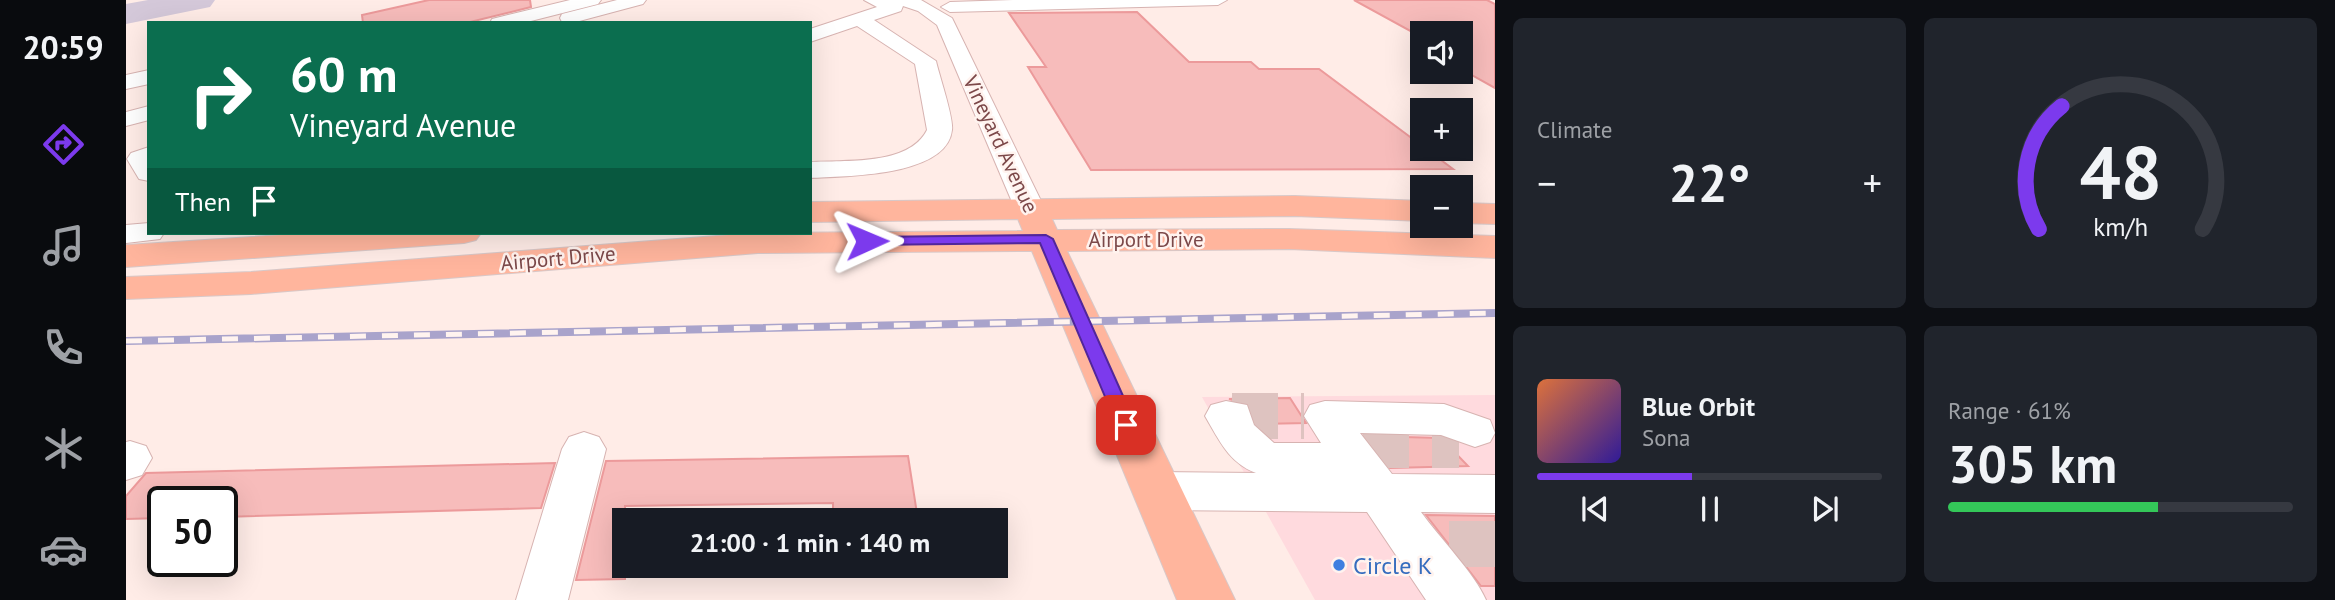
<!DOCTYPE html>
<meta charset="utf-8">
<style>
:root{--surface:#171b24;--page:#20242c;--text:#f1f3f6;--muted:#9ea1a6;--line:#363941;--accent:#7c3aed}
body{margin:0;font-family:"PT Sans",sans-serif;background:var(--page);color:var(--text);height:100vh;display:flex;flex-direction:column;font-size:26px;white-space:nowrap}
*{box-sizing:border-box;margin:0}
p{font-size:23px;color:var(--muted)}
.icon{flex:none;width:38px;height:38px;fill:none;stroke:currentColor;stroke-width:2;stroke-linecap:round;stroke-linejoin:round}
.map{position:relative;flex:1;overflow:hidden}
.sheet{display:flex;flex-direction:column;gap:18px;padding:18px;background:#0d0f14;width:840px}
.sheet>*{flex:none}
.hud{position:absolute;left:21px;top:21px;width:665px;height:214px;border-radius:0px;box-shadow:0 7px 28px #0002;background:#0b6e4f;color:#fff;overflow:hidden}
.tools{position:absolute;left:1284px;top:21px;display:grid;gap:14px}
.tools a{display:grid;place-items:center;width:63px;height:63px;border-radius:0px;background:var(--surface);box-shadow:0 7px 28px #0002;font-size:35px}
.speed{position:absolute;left:21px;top:486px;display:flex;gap:14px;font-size:35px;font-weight:700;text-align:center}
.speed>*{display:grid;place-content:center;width:91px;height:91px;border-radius:50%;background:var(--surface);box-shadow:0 7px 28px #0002;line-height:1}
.speed .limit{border:4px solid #111;border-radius:10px;background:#fff;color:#111}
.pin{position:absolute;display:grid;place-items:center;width:60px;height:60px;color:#fff;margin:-30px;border-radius:14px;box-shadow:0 4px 10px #0006}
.me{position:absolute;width:77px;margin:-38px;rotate:89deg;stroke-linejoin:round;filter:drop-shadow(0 0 5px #0008)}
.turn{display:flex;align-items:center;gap:24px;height:147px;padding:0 28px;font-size:32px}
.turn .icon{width:91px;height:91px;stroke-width:2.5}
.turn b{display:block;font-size:49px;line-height:60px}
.then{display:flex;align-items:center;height:66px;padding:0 28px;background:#0003;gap:14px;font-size:26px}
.big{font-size:52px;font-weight:700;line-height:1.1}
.sheet .widget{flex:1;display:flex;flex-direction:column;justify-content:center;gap:10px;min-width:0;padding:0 24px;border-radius:10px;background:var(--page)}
.sheet .dial{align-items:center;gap:0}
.dial svg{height:182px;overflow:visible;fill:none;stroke:var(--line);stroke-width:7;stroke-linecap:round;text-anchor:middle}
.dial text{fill:var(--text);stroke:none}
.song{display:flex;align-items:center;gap:21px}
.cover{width:84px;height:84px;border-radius:10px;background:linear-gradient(135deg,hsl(20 70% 55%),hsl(250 70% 35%))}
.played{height:7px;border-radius:4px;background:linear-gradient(90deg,var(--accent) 45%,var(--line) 45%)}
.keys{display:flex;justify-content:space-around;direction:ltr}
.heat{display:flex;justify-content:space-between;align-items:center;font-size:38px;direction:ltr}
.charge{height:10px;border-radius:5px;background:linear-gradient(90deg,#34c759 61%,var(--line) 0)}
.sheet .tiles{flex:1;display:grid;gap:18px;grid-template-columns:repeat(2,1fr)}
.trip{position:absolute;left:486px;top:508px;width:396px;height:70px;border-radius:0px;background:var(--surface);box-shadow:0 7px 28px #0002;font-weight:700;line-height:70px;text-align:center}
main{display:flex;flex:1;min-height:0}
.menu{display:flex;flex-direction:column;width:126px;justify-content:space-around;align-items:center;background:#090b0e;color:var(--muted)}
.menu .icon{width:49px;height:49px}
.menu .selected{color:var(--accent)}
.menu b{font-size:32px;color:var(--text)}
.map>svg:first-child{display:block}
</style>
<main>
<nav class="menu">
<b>20:59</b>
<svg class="icon selected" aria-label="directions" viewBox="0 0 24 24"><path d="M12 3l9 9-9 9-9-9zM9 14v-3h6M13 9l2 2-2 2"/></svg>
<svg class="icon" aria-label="music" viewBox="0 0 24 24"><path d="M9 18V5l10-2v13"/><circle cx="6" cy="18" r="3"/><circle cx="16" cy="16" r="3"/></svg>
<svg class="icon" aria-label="phone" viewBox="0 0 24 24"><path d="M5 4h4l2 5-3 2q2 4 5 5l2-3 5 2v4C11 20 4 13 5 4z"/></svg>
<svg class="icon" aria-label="climate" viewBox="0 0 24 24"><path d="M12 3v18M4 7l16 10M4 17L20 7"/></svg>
<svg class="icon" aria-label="car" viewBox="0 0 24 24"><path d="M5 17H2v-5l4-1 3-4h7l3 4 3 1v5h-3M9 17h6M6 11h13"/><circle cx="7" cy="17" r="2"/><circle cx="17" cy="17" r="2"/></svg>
</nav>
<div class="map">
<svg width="1369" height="600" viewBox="0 0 1369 600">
<rect width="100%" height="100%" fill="#ffece7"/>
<path fill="#ffdade" d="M 1369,395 L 1369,600 L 1189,600 L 1076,397 Z"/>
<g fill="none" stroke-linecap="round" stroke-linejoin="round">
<path fill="#d4c8d9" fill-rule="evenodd" d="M 22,0 L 89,0 L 84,7 L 0,24 L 0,4 Z"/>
</g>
<path fill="#f7bcbb" stroke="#ec9a9b" stroke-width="2" d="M 303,0 L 404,0 L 405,7 L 340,23 L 237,23 L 236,15 Z
M 1228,0 L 1361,0 L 1369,4 L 1369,88 L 1335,69 L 1335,33 L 1288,33 Z
M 1011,12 L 1063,62 L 1125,62 L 1133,69 L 1193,69 L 1327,169 L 965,170 L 902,67 L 920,67 L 883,13 Z
M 1164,398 L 1180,423 L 1131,424 L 1123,404 L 1103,399 Z
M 1239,436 L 1315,438 L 1342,466 L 1264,468 Z
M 782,456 L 792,520 L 707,520 L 707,503 L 499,506 L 499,579 L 450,580 L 480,461 Z
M 429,463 L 415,508 L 96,517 L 96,502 L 37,502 L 37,518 L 0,519 L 0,496 L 20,473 Z
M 1300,515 L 1369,516 L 1369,586 L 1355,586 Z"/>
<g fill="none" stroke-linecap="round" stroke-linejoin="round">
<path stroke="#dec3c0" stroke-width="46" stroke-dasharray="46 23" stroke-linecap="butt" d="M 1106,416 L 1178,416
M 1237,445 L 1333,445
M 1323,544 L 1369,544"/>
<defs>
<path id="minor" d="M 444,0 L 475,0 L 472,4 L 397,23 L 364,23 L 366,19 Z
M 491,0 L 520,0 L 517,4 L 446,23 L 436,22 L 434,18 L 436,14 Z
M 738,0 L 795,0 L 826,18 L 919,209 L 914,215 L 904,218 L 894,215 L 889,209 L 811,25 L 792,11 L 777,6 L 775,11 L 748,20 L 810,61 C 813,75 828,118 826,130 C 821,177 718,176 684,178 L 684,162 C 719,160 783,166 801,130 L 789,64 L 731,26 L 684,42 L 684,29 L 751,7 Z
M 887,0 L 1101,0 L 1092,5 L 824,12 L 815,7 L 824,2 Z
M 23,70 L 23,84 L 0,89 L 0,75 Z
M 23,106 L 23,120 L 0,126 L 0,112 Z
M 23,147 L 23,181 L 13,179 L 1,159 L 5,153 Z
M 23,223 L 23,233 L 38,233 L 34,239 L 0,243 L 0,225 Z
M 1100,401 L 1121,405 L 1128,425 L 1148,443 L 1195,443 L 1178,416 L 1184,405 L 1199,401 L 1318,404 L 1364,420 L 1369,433 L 1364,442 L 1349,447 L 1315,435 L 1234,433 L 1266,474 L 1369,475 L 1369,513 L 1295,512 C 1313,537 1349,574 1360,600 L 1300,600 L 1241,512 L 1030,510 L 1014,504 L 1007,491 L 1014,478 L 1030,472 L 1130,473 C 1103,463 1093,440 1079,416 L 1085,405 Z
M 458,432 L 473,437 L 480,449 L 442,600 L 390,600 L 436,449 L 443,437 Z
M 4,441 L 20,446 L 26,458 L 16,475 L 0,480 L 0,442 Z"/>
<path id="major" d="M 1169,196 L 1297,201 L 1297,221 L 1169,216 L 926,219 L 931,230 L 1163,229 L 1369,236 L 1369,258 L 1163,249 L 941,251 L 1109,600 L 1051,600 L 906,251 L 632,253 L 125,294 L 0,299 L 0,277 L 125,272 L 629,233 L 897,231 L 892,219 L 684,222 L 684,202 Z
M 1335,203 L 1369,204 L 1369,224 L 1335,223 Z
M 188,233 L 355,233 L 350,240 L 338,243 L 0,267 L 0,245 Z"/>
</defs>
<use href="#minor" stroke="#d7b3b1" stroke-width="2"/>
<use href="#major" stroke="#d8c8c8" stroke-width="2"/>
<use href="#minor" fill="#fff" fill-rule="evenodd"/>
<use href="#major" fill="#ffb59d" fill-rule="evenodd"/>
<defs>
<path id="rail" d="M 0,341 L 1369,313"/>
</defs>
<use href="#rail" stroke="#a9a3cb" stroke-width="8"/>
<use href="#rail" stroke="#fff3ef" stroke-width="5" stroke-dasharray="16" stroke-linecap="butt"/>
</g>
<path fill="#7c3aed" stroke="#51269a" stroke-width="2" d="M 920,235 L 927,239 L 1010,425 L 1007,430 L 993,430 L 991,425 L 914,243 L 741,245 L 734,241 L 741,237 Z"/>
<circle fill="#3f7fe0" stroke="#fff3ef" stroke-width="2.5" cx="1213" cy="565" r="7"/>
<g text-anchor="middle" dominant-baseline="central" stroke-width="5" stroke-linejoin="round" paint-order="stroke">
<g font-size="21" fill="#7c4849" stroke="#fff3ef">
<text transform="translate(875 144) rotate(65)">Vineyard Avenue</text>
<text x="1020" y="239">Airport Drive</text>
<text transform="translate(432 258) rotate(-5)">Airport Drive</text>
</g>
<g font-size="24" fill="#366cbe" stroke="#fff3ef" text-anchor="start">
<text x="1227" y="565">Circle K</text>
</g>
</g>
</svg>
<div class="tools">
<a><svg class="icon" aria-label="sound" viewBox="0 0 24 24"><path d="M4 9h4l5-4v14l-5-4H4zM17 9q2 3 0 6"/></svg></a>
<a>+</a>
<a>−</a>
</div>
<div class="speed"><div class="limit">50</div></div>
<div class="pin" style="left:1000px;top:425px;background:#d93025"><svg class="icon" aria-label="arrive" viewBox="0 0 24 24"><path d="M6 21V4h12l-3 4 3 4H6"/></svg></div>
<svg class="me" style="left:741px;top:241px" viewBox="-20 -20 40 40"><path d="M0-17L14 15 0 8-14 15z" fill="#7c3aed" stroke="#fff" stroke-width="4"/></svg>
<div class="trip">21:00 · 1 min · 140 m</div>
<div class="hud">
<div class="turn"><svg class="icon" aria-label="right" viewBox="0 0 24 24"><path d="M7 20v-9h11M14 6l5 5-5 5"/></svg><div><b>60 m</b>Vineyard Avenue</div></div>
<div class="then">Then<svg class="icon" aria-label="arrive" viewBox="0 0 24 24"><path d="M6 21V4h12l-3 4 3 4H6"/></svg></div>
</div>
</div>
<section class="sheet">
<div class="tiles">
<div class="widget"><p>Climate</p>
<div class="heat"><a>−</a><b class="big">22°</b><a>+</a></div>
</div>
<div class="widget dial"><svg viewBox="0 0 100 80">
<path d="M14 69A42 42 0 1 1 86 69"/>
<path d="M14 69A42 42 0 0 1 24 15" stroke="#7c3aed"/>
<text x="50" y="56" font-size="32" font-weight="700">48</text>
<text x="50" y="72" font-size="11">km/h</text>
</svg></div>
<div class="widget">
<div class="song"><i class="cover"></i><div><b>Blue Orbit</b><p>Sona</p></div></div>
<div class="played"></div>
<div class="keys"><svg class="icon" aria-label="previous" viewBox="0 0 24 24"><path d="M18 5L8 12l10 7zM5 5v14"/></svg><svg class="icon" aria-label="pause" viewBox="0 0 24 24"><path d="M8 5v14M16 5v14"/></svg><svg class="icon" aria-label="next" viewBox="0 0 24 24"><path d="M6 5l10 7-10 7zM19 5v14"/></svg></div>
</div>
<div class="widget"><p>Range · 61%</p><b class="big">305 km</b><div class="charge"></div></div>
</div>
</section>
</main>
